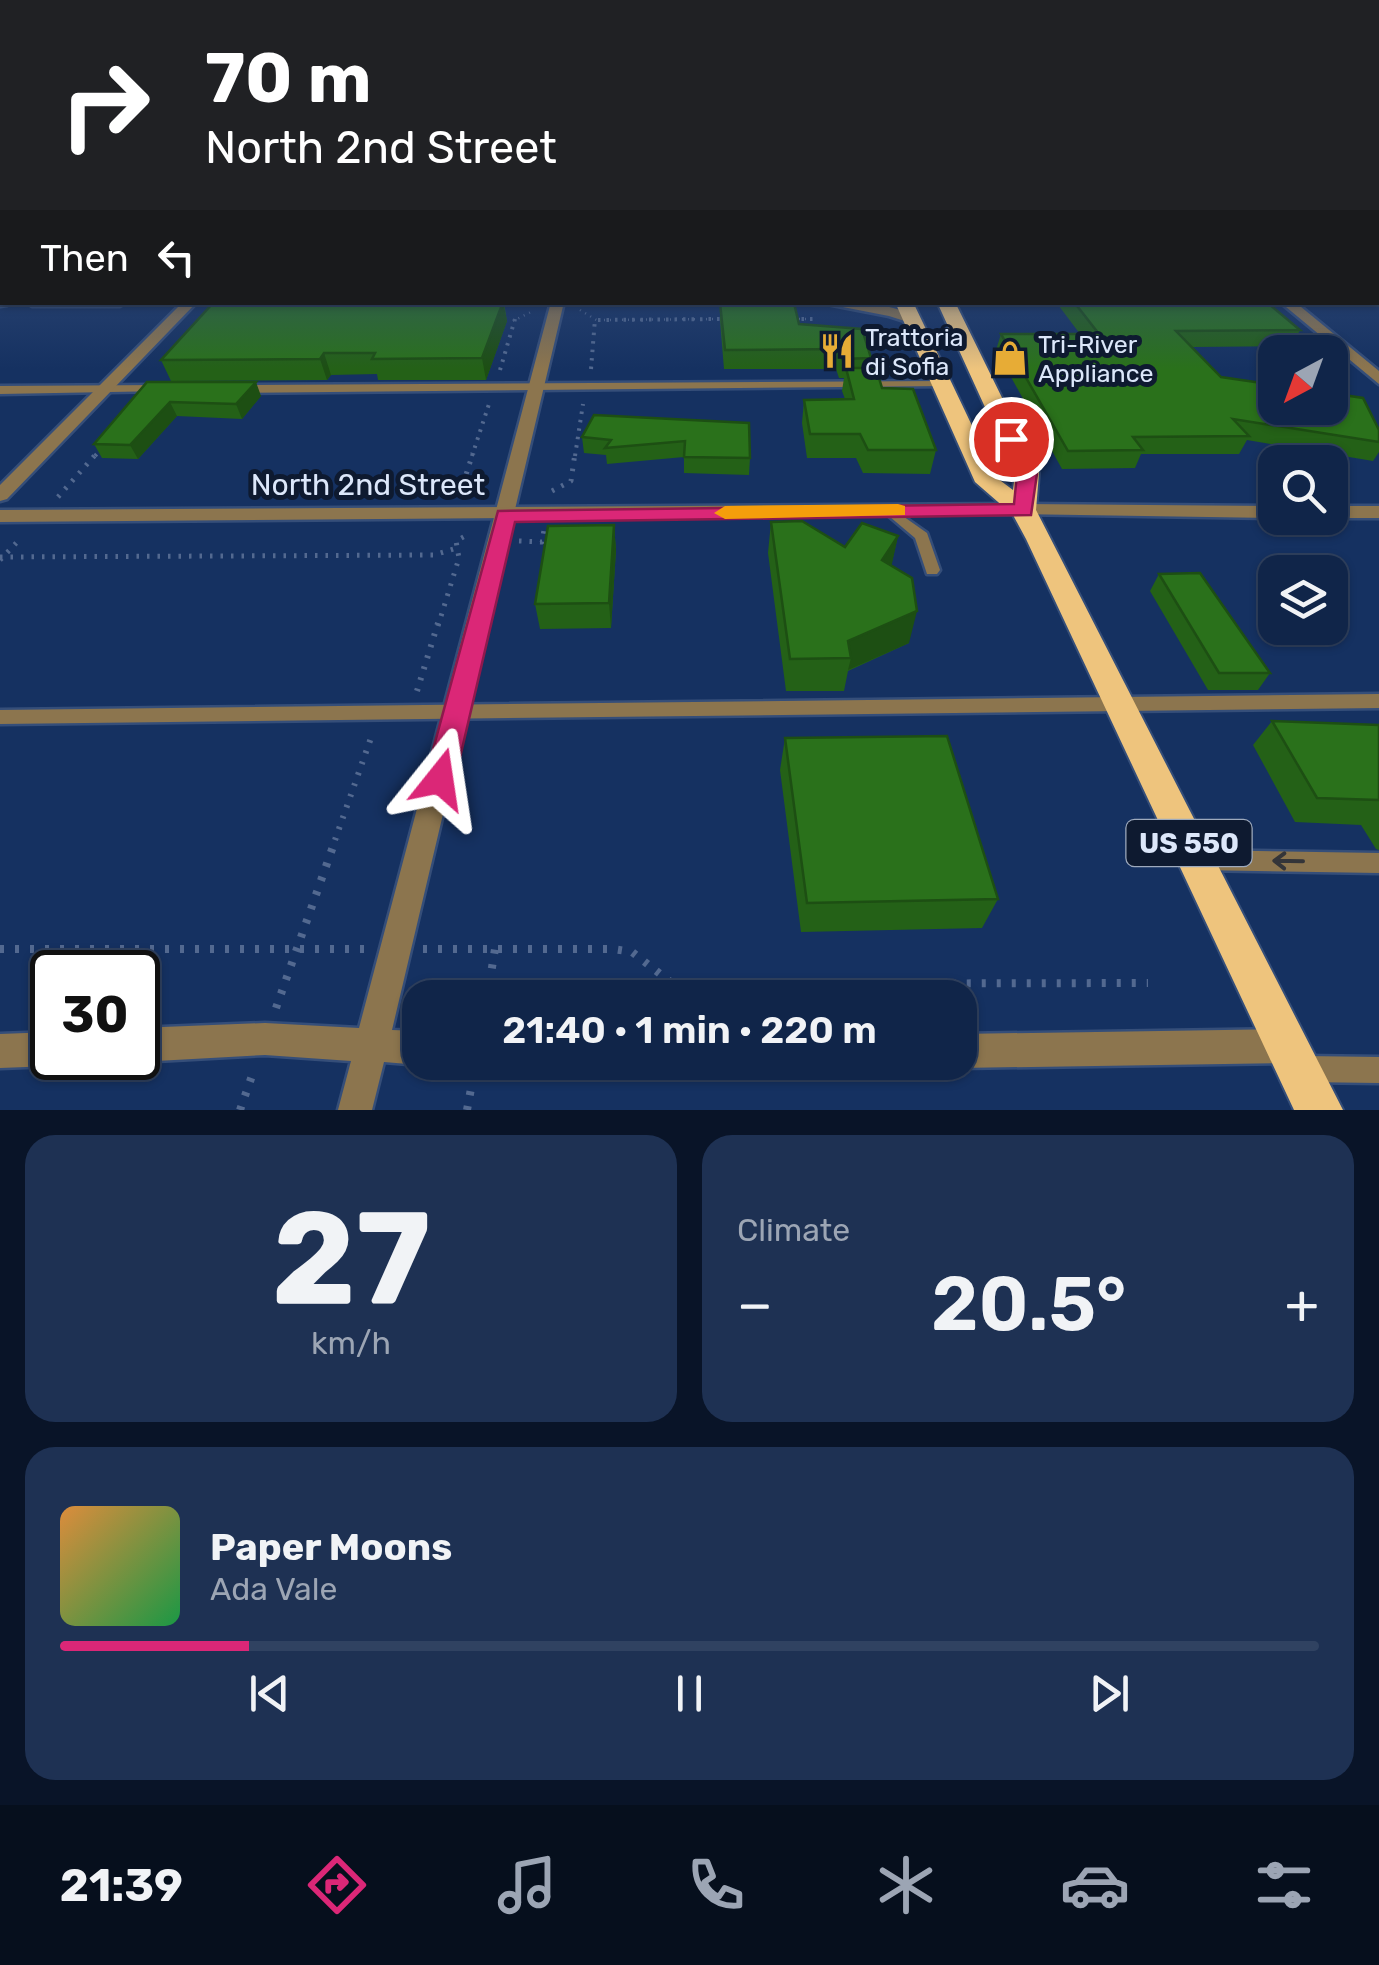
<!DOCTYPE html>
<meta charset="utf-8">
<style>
:root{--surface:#102549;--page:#1e3153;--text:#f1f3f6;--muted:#9ca5b4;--line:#304261;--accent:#db2777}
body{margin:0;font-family:Rubik,sans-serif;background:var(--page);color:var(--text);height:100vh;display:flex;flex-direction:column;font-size:38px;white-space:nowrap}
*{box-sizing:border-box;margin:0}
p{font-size:32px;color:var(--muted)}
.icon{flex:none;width:55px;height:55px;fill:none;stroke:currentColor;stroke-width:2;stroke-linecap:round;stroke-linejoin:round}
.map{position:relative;height:1110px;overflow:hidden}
.side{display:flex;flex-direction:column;gap:25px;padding:25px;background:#091428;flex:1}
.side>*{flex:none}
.top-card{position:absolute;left:0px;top:0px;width:1380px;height:305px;box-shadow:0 2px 8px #0004,0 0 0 2px var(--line);background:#202124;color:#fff;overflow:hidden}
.needle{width:65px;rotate:221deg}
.buttons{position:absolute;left:1258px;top:335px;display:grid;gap:20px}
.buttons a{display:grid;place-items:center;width:90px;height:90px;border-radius:20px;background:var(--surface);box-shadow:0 2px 8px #0004,0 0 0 2px var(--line);font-size:50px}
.speed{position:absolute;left:30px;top:950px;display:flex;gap:20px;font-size:50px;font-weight:700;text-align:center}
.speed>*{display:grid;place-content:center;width:130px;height:130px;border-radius:50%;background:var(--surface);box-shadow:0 2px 8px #0004,0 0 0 2px var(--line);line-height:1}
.speed .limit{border:5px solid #111;border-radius:15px;background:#fff;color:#111}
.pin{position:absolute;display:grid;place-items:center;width:85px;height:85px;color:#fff;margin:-42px;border:5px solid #fff;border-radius:50%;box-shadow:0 2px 10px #0007}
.me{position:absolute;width:110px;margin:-55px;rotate:15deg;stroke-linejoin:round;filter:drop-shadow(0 0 8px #0008)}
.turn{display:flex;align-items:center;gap:35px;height:210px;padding:0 40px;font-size:45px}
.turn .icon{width:130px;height:130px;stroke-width:2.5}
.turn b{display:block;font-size:70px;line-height:85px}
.then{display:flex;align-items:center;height:95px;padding:0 40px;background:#0003;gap:20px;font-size:38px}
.big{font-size:75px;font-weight:600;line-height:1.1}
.side .card{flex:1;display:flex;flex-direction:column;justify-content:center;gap:15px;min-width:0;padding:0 35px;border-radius:30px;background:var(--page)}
.side .dial{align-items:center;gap:0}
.dial b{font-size:130px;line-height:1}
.song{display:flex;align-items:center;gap:30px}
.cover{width:120px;height:120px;border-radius:15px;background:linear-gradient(135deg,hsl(30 70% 55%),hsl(140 70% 35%))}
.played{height:10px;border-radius:5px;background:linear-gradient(90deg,var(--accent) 15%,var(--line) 15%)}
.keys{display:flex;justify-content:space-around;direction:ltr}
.heat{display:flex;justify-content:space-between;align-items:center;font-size:55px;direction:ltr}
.side .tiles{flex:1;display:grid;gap:25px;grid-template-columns:1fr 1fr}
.card:last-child{grid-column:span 2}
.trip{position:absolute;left:402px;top:980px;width:575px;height:100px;border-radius:30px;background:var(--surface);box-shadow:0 2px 8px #0004,0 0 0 2px var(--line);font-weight:600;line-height:100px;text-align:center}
.dock{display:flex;height:160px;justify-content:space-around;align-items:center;background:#060f1d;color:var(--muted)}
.dock .icon{width:70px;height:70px}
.dock .on{color:var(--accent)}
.dock b{font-size:45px;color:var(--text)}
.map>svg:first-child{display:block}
</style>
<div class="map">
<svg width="1379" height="1110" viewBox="0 0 1379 1110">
<rect width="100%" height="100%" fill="#153161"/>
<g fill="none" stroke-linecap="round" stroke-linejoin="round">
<defs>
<path id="service" d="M 940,381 L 944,382 L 944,386 L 239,393 L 233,389 L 239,385 Z
M 161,385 L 167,389 L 165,391 L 0,394 L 0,386 Z
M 890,507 L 927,533 L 940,570 L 937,574 L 927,574 L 915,538 L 883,511 Z
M 1379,694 L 1379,708 L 0,724 L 0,710 Z
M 1198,850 L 1379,853 L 1379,873 L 1198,870 L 1191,867 L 1187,860 L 1191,853 Z
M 1303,1056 L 1379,1057 L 1379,1083 L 1303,1082 L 1294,1078 L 1290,1069 L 1294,1060 Z"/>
<path id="minor" d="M 1378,296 L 1379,304 L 1373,303 L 1378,302 Z
M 0,298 L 2,302 L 8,302 L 7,305 L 0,306 Z
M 26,302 L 126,302 L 120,306 L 32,306 Z
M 183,302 L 197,302 L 7,499 L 0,501 L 0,485 Z
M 551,302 L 564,302 L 392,1030 L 420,1031 L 420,1062 L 425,1062 L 420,1065 L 384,1062 L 372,1110 L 338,1110 L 351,1061 L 265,1055 L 138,1062 L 128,1058 L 138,1058 L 138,1028 L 265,1023 L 359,1028 Z
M 817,302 C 850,302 893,301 921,320 L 914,324 L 889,316 Z
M 1280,302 L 1295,302 L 1379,371 L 1379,384 Z
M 1023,504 L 1275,506 L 1277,518 L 1016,514 L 1014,510 Z
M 1330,506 L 1379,506 L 1379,518 L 1330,518 Z
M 1288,1029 L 1300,1034 L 1305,1046 L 1300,1058 L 1288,1063 L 960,1068 L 948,1062 L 960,1062 L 960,1034 Z
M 52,1032 L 52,1058 L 65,1058 L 64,1061 L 52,1066 L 0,1068 L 0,1034 Z"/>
<path id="tertiary" d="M 1023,504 L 1032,510 L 1030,514 L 0,522 L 0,510 Z"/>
<path id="trunk" d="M 895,302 L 913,302 L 997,478 L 1013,490 L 1015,473 L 937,302 L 955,302 L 1039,473 L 1036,510 L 1343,1110 L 1294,1110 L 1026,539 L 1013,515 L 975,482 Z"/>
</defs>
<use href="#service" stroke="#354e79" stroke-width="5"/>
<use href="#minor" stroke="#354e79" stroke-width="5"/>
<use href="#tertiary" stroke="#354e79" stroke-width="5"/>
<use href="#trunk" stroke="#354e79" stroke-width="4"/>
<path stroke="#536990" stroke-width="2.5" stroke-dasharray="1 5" stroke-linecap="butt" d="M 580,310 L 598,321
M 793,319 L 817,319
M 598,320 L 722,319
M 513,321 L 533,311"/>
<path stroke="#536990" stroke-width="4" stroke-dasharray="2.5 6" stroke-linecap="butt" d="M 793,319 L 817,319
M 598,320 L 722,319
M 591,369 L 595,319
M 500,370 L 515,319
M 95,456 L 101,449
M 472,456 L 489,404
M 575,456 L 583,404"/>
<path stroke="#536990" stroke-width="5" stroke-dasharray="2.5 8" stroke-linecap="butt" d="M 456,491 L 462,487 L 473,453
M 552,491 L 571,481 L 575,453
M 58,497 L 97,453
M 519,541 L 542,542 L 544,530
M 0,557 L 434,555 L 457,548
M 0,560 L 21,538
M 438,626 L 459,558 L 456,541 L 467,535"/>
<path stroke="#536990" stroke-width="6" stroke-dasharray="2.5 9" stroke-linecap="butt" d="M 417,691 L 438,623
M 335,840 L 372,735"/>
<path stroke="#536990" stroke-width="8" stroke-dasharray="4 11" stroke-linecap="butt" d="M 0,949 L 367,949
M 423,949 L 613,949 L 632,952 L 673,984 L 1148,983
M 487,998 L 495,949
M 276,1008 L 336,838
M 240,1110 L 254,1070
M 467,1110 L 476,1062"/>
<use href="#service" fill="#8c754e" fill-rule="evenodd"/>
<use href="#minor" fill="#8c754e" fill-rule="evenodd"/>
<use href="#tertiary" fill="#8c754e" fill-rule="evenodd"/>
<use href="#trunk" fill="#eec47d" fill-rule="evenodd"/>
</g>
<path fill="#246117" d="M 0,213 L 2,213 L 2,282 L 0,282 Z
M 214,302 L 504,302 L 507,321 L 486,380 L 378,380 L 377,374 L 331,375 L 327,380 L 171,381 L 161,360 Z
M 1056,302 L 1114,302 L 1116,305 L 1260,302 L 1300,330 L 1292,346 L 1192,347 L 1221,377 L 1379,430 L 1379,452 L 1373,461 L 1247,440 L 1239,454 L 1141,454 L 1135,468 L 1062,469 L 996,350 L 1001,334 L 1080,334 Z
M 720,303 L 799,324 L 871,358 L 870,368 L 882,388 L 936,450 L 930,474 L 863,473 L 856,458 L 807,458 L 802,423 L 804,400 L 845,399 L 842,391 L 844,378 L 839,378 L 836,369 L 724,369 L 720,321 Z
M 147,382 L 261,396 L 242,419 L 177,416 L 138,459 L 102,458 L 94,444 Z
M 594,415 L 750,458 L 749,475 L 684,473 L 684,457 L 607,464 L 606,455 L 584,453 L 582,437 Z
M 771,522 L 845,547 L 898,536 L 891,566 L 909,643 L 848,671 L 844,691 L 786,691 L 768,553 Z
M 614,525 L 616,550 L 611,628 L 540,629 L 535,604 Z
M 1159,574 L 1270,673 L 1258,690 L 1208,690 L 1150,591 Z
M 1272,721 L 1379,725 L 1379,850 L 1376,849 L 1361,825 L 1295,822 L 1253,745 Z
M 785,738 L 998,899 L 982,928 L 801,932 L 780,770 Z"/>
<path fill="#1d4f13" d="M 503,302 L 507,321 L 486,380 L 482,358 Z
M 324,353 L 331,375 L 327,380 L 320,359 Z
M 256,382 L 261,396 L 242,419 L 236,404 Z
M 170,402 L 177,416 L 138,459 L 130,445 Z
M 614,525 L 616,550 L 611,628 L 609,603 Z
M 898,536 L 891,568 L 882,560 Z
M 917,611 L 909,643 L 848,670 L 851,658 L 848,641 Z"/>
<path fill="#2a711b" stroke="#1d4f13" stroke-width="2.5" d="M 1378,214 L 1379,214 L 1379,263 L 1378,262 Z
M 2,227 L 2,261 L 0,262 L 0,228 Z
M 214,302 L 503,302 L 482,358 L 372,359 L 375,353 L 324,353 L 320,359 L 161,360 Z
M 1074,302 L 1114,302 L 1116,305 L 1215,304 L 1213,302 L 1260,302 L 1262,304 L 1269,304 L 1300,330 L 1176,331 L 1221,377 L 1275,385 L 1275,408 L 1330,408 L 1330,393 L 1363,398 L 1379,430 L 1379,442 L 1233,419 L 1249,436 L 1133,437 L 1143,450 L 1068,451 L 1001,334 L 1099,334 Z
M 720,303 L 794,303 L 799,324 L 862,329 L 871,358 L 842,359 L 839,349 L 725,350 Z
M 846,368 L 876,368 L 882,388 L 913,389 L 936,450 L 868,450 L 860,434 L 810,434 L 804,400 L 854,399 Z
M 147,382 L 256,382 L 236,404 L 170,402 L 130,445 L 94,444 Z
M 594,415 L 749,423 L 750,458 L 684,457 L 685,441 L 605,448 L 611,440 L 582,437 Z
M 802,521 L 845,547 L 862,523 L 898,536 L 882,560 L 912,578 L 917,611 L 848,641 L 851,658 L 790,659 L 771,522 Z
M 614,525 L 609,603 L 535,604 L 548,526 Z
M 1200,573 L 1270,673 L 1219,673 L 1159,574 Z
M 1272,721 L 1379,725 L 1379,800 L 1317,798 Z
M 947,736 L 998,899 L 807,903 L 785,738 Z"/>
<defs><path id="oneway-shaft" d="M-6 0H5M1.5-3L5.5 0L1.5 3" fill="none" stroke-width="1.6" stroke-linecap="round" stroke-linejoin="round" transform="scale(2.5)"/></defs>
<use stroke="#343539" href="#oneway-shaft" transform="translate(1288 861) rotate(-179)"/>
<linearGradient id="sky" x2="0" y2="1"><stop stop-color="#0c1b35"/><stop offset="0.58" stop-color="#354e7b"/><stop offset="1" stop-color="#354e7b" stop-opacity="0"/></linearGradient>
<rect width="1379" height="369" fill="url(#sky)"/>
<path fill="#db2777" stroke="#8e194d" stroke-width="2.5" d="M 1004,435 L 1018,435 L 1037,474 L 1031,515 L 515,522 L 455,779 L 450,788 L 440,792 L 430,788 L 425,779 L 498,511 L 1014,504 L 1017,474 L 1001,439 Z"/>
<path fill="#f59e0b" d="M 898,504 L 905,506 L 905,515 L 725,519 L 714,513 L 725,506 Z"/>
<defs>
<symbol id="restaurant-bare" viewBox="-9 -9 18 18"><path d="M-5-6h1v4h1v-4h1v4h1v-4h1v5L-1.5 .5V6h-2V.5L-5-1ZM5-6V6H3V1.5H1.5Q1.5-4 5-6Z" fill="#e7ac36" stroke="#0e1a30" stroke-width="2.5" paint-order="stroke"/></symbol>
<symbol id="shop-bare" viewBox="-9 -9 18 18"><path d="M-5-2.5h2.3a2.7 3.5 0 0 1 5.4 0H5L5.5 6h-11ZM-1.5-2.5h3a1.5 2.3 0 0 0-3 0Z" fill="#e7ac36" stroke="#0e1a30" stroke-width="2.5" paint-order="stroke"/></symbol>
</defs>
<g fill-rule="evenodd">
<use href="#restaurant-bare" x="812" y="326" width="50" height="50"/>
<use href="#shop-bare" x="985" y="333" width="50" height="50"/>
</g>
<g text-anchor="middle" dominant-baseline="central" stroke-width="10" stroke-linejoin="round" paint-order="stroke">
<g font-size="25" fill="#dce7fa" stroke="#0e1a30" text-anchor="start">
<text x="865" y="337">Trattoria<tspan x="865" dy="29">di Sofia</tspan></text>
<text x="1038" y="344">Tri-River<tspan x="1038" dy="29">Appliance</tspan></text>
</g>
<rect fill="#0e1a30" stroke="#9eaabd" stroke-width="2.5" x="1126.5" y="820" width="125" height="46" rx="8"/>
<g font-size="28" font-weight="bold" fill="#dce7fa">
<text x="1189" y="843">US 550</text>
</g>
<g font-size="30" fill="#dce7fa" stroke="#0e1a30">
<text x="368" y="485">North 2nd Street</text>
</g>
</g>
</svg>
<div class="buttons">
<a><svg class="needle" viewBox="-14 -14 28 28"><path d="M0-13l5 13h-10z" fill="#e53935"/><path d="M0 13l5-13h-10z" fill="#9ca5b4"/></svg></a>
<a><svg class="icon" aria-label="search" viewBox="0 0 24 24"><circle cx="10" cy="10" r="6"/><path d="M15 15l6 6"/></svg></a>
<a><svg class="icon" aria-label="layers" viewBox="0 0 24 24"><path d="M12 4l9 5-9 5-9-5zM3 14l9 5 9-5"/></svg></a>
</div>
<div class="speed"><div class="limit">30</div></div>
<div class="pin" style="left:1011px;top:439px;background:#d93025"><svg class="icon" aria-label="arrive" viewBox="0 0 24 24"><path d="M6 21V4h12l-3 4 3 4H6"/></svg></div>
<svg class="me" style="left:440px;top:779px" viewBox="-20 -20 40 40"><path d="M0-17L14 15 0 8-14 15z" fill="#db2777" stroke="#fff" stroke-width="4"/></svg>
<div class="trip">21:40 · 1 min · 220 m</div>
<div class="top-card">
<div class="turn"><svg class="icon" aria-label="right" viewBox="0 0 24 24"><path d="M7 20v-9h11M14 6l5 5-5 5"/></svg><div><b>70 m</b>North 2nd Street</div></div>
<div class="then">Then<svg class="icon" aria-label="left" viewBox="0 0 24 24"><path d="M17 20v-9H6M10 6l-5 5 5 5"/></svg></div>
</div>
</div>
<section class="side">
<div class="tiles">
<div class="card dial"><b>27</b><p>km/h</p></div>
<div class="card"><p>Climate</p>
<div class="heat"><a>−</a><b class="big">20.5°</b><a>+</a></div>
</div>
<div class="card">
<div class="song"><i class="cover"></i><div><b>Paper Moons</b><p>Ada Vale</p></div></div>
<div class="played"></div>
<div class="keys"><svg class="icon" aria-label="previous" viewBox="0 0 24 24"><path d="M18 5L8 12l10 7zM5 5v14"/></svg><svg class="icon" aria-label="pause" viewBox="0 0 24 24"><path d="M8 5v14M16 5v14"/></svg><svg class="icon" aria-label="next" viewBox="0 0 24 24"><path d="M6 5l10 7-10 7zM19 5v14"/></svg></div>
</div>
</div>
</section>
<nav class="dock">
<b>21:39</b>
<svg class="icon on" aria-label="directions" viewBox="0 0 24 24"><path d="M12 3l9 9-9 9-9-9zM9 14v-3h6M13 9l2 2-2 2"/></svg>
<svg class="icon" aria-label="music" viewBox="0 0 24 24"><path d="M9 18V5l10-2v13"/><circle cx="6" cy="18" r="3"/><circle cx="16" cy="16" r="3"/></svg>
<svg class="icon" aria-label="phone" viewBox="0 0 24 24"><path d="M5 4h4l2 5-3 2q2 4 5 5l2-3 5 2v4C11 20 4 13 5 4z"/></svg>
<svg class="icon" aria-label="climate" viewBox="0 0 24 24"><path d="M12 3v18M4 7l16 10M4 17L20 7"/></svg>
<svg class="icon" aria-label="car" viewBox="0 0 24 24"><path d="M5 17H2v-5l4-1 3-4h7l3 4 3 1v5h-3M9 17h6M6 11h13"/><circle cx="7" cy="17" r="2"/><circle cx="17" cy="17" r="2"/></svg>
<svg class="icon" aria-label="filters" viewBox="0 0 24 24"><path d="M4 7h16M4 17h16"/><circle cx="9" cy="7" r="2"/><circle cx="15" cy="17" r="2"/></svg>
</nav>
